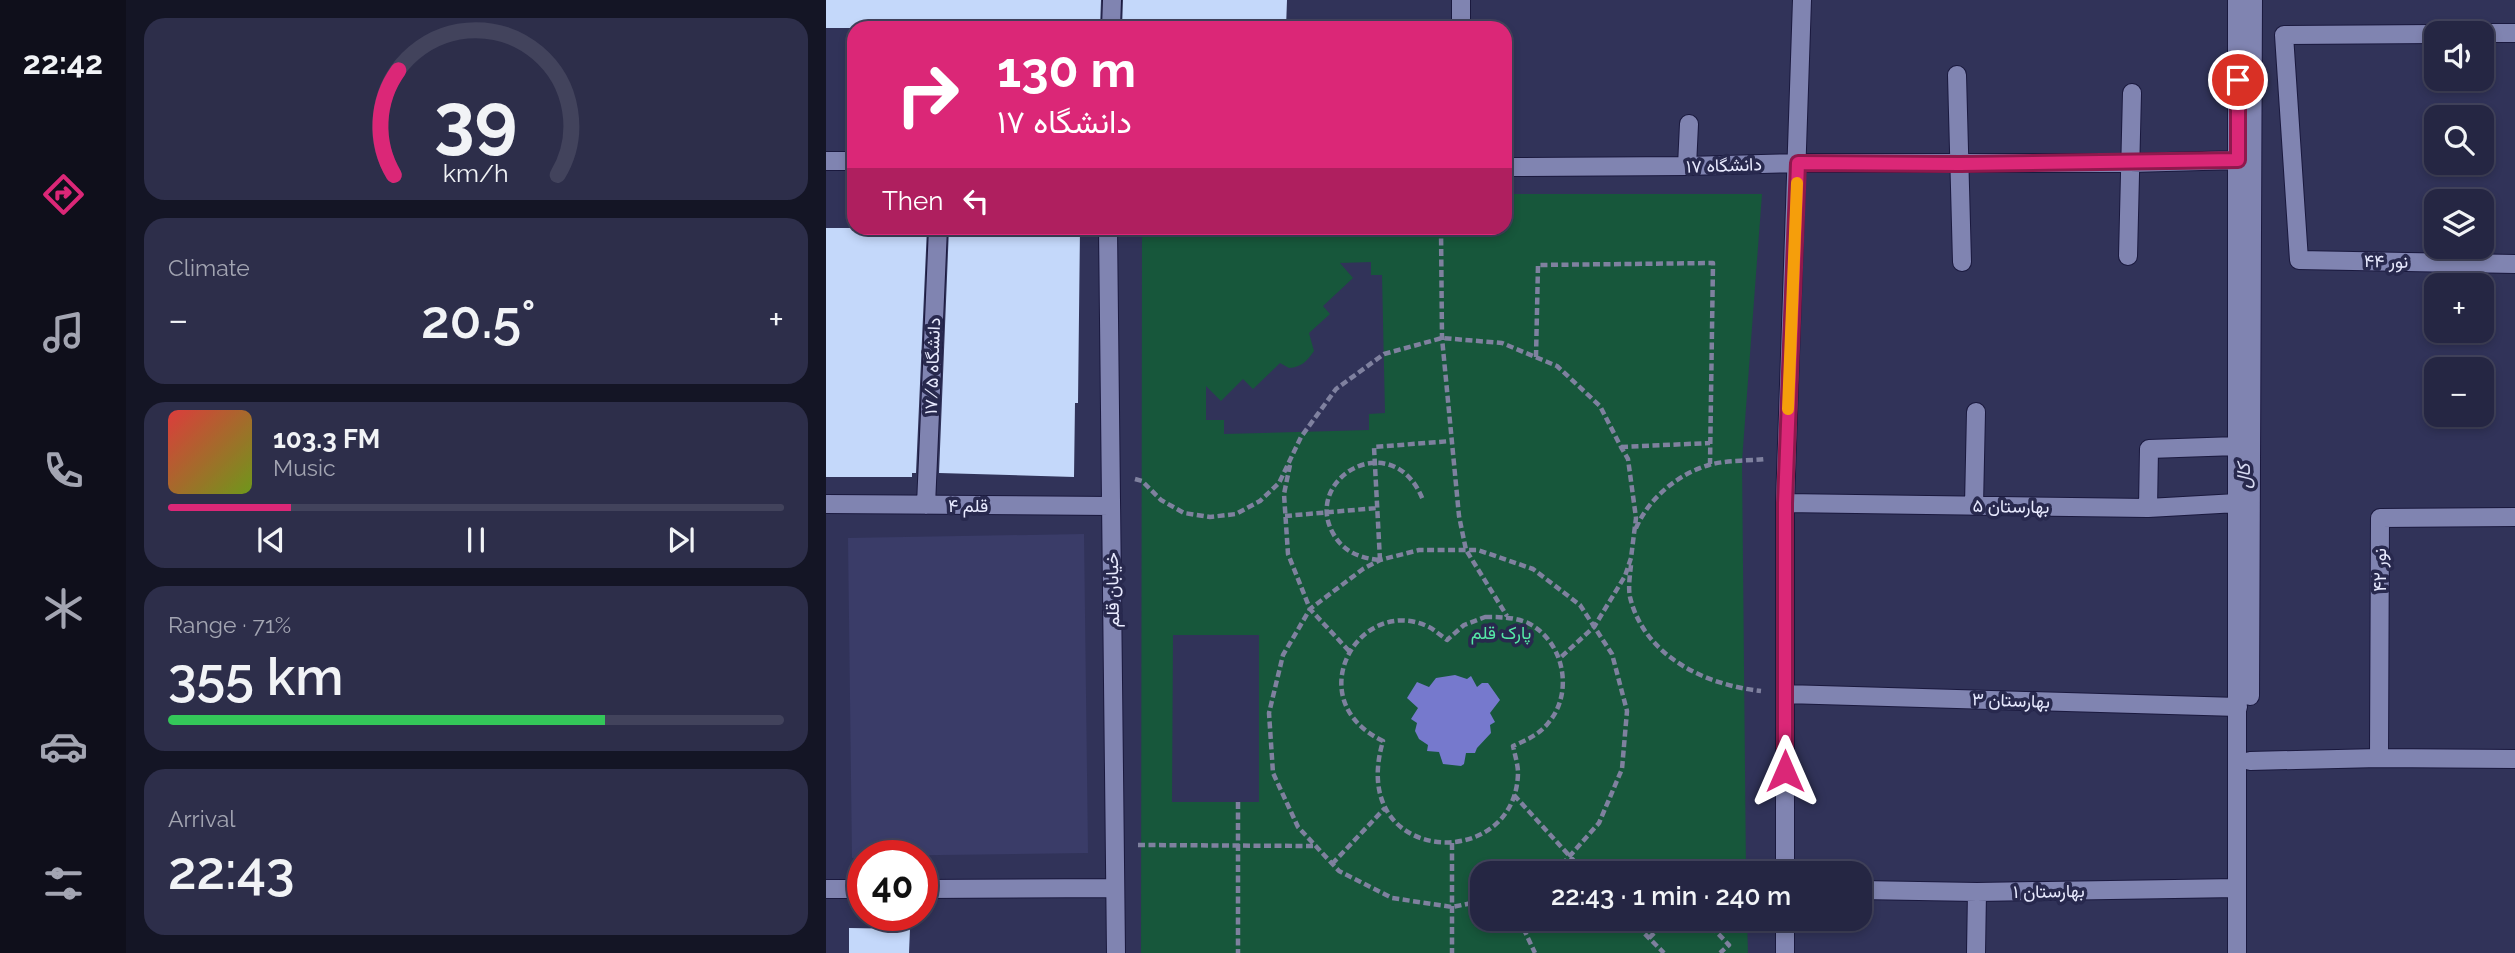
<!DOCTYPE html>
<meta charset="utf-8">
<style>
:root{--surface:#252643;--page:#2d2e4a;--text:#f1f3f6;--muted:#a3a5b2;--line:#42435c;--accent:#db2777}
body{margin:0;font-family:Raleway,Vazirmatn,sans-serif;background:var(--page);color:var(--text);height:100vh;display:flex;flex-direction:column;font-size:26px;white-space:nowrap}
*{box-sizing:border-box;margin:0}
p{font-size:23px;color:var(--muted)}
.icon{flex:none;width:38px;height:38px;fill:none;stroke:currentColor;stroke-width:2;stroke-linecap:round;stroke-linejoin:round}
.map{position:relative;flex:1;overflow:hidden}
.side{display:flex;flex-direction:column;gap:18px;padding:18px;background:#141525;width:700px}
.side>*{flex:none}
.hud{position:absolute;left:21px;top:21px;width:665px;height:214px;border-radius:21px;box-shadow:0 4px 10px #0003,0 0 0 2px var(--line);background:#db2777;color:#fff;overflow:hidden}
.controls{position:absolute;left:1598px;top:21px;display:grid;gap:14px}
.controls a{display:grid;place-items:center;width:70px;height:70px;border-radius:14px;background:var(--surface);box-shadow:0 4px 10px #0003,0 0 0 2px var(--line);font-size:35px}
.speed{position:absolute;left:21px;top:840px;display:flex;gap:14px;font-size:35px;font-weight:700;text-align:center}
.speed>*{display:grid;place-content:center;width:91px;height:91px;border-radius:50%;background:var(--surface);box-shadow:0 4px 10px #0003,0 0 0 2px var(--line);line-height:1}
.speed .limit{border:10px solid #d22;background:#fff;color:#111}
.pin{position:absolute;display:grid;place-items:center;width:60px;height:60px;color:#fff;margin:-30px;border:4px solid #fff;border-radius:50%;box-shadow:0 2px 7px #0007}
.me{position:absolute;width:77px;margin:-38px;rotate:0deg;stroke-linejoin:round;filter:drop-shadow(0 0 5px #0008)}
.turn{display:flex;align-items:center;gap:24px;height:147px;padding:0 35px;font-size:32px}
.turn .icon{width:91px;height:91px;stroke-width:2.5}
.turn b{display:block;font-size:49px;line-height:60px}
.then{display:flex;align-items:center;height:66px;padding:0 35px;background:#0003;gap:14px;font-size:26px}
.big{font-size:52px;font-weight:600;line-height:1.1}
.side .card{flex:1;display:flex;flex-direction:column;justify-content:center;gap:10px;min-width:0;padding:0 24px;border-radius:21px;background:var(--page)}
.side .dial{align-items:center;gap:0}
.dial svg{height:182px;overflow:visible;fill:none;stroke:var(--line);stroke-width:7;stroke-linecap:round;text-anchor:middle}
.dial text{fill:var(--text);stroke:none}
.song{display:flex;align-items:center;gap:21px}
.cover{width:84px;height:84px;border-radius:10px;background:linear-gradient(135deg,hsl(0 70% 55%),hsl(80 70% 35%))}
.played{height:7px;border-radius:4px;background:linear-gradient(90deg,var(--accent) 20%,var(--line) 20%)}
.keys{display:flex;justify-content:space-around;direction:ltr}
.heat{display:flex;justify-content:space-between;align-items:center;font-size:38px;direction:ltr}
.charge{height:10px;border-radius:5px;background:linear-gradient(90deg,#34c759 71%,var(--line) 0)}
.trip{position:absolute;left:644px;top:861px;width:402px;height:70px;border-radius:21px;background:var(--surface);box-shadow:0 4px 10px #0003,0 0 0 2px var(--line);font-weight:600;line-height:70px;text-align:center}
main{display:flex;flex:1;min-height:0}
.tab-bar{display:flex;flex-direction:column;width:126px;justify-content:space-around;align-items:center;background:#0f0f1b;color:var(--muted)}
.tab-bar .icon{width:49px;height:49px}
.tab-bar .active{color:var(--accent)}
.tab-bar b{font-size:32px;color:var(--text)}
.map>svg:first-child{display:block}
</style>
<main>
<nav class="tab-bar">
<b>22:42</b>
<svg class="icon active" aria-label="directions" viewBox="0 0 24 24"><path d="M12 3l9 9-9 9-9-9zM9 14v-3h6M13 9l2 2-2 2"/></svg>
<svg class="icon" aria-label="music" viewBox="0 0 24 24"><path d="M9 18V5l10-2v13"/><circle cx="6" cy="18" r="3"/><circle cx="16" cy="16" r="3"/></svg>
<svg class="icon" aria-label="phone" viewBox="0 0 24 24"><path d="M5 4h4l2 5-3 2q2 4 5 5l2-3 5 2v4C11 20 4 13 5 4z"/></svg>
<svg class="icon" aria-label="climate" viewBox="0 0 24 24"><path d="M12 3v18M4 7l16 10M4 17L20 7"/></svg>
<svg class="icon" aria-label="car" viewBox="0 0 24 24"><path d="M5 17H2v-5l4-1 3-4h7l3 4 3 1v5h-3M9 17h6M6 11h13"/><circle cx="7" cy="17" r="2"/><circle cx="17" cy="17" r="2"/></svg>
<svg class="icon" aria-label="filters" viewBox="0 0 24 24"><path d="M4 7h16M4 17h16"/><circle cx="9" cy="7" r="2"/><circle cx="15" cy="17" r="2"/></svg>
</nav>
<section class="side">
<div class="card dial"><svg viewBox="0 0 100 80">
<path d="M14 69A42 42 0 1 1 86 69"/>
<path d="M14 69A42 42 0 0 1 16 23" stroke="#db2777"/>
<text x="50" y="56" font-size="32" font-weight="700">39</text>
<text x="50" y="72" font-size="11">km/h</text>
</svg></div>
<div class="card"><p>Climate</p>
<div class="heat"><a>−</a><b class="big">20.5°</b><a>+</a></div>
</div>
<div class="card">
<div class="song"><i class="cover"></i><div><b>103.3 FM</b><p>Music</p></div></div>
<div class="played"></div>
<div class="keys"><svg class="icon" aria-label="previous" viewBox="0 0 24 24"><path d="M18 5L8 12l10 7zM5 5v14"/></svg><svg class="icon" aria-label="pause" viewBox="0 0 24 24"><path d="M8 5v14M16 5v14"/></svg><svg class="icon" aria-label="next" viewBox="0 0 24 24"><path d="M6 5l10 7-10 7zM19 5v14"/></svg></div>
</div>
<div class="card"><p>Range · 71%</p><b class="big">355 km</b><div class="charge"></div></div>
<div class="card"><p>Arrival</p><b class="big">22:43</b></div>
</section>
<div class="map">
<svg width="1689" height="953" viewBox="0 0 1689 953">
<rect width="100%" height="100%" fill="#313359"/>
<path fill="#3a3c68" d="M 258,534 L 262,853 L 37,856 L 37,858 L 26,858 L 22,538 Z"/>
<path fill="#17573b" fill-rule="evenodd" d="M 679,194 L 936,194 L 916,461 L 920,873 L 656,873 L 656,919 L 921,919 L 922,953 L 315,953 L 316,228 L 679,228 ZM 545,262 L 545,275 L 556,275 L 559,413 L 543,414 L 543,430 L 398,434 L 398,420 L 380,420 L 380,386 L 395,401 L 417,379 L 427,389 L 454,363 L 463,368 C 476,367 481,361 488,351 L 483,333 L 504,314 L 497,306 L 527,278 L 514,263 ZM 347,635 L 433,635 L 433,802 L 346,802 Z"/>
<path fill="#7679cd" d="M 629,675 L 641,679 L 645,676 L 651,687 L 656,683 L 662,683 L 674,700 L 664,713 L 669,722 L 664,725 L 665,733 L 651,748 L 649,753 L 640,753 L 638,764 L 635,766 L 617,764 L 613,752 L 601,751 L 602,745 L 593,739 L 589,731 L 591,723 L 585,719 L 592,708 L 581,698 L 591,682 L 603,687 L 610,678 Z"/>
<path fill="#c4d8fa" d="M 0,0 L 275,0 L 274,28 L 0,28 Z
M 297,0 L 461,0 L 460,28 L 296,28 Z
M 0,228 L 101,228 L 90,473 L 86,473 L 86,477 L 0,477 Z
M 123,228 L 254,228 L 252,403 L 249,403 L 248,477 L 113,473 Z
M 23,928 L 84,929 L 83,953 L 23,953 Z"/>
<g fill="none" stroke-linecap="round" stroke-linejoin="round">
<defs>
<path id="minor" d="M 635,0 L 635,28
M 1411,0 L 1411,953
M 285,28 L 286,0
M 1646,33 L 1689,33
M 1610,34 L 1458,35 L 1473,260 L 1689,264
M 1131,75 L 1136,262
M 0,161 L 28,161
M 861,166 L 863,124
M 679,167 L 861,166 L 972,163 L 1304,163 L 1412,160
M 282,228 L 290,953
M 1302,256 L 1306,93
M 959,503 L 1322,508 L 1411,503
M 0,504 L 285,506
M 100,505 L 112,228
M 1148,505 L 1150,412
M 1322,508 L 1323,449 L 1411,446
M 959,694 L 1412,707
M 1424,696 L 1427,0
M 1553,758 L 1554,518 L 1689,517
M 1424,761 L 1553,758 L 1689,759
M 959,873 L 959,503 L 976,0
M 0,889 L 37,889
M 96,889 L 289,888
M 1034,890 L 1151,892 L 1411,888
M 959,919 L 959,953
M 1150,953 L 1151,892"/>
</defs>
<use href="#minor" stroke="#1a193e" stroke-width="20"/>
<path stroke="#7f819f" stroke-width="4.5" stroke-dasharray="7 3.5" stroke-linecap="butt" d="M 615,228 L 616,338 L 633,516 L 640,550 L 681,616
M 710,357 L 712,265 L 887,263 L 884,464
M 795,447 L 884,443
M 464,465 L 458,494 L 462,554 L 484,609 L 523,651
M 309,479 L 316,481 L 335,500 L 358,513 L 384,517 L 410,514 L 434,501 L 453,483 L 475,437 L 510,389 L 558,354 L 616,338 L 676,343 L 731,366 L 774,406 L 795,447 L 802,459 L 810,518 L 805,558 L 799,576 L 768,627 L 734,658
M 459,516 L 551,508
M 810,528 C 823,498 852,474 883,465 C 900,460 921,461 939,459
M 553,560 C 534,558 518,552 508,535 C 474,479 567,424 597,500
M 554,560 L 548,447 L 625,441
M 805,565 C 804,575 802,587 804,597 C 818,656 879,685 935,691
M 659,617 C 674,617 688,617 702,623 C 738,641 748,692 723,722 C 714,734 701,740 687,746 C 689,755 692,765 692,773 C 690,874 520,866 557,741 C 471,700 534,593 603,627 C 609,630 615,636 621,640 L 638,625 Z
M 688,795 L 759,873
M 412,802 L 412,953
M 626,843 L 626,953
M 312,845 L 488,846
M 506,864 L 559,808
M 656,901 L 626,907 L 566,898 L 513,871 L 472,827 L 447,773 L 443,713 L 457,655 L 484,609 L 537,569 L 554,560 L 593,550 L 652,550 L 707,569 L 754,605 L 786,654 L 801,711 L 796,769 L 773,823 L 734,867 L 723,873
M 693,919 L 709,953
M 804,919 L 838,953
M 878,919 L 903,945 L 894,953
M 888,929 L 900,919
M 823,938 L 843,919"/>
<use href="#minor" stroke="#8084b1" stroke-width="18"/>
</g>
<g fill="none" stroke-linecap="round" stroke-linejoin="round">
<defs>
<path id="route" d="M 959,771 L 959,503 L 972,163 L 1134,164 L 1412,160 L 1412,80"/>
</defs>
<use href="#route" stroke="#8e194d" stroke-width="18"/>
<use href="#route" stroke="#db2777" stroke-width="12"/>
<path stroke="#f59e0b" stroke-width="12" d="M 962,409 L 971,183"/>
</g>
<g text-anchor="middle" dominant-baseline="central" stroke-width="7" stroke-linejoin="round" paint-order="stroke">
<g font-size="18" fill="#e8eafe" stroke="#28294e">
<text transform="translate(898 165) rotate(-2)">دانشگاه ۱۷</text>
<text transform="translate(1560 261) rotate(1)">نور ۴۴</text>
<text transform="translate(106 366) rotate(-88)">دانشگاه ۱۷/۵</text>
<text x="142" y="505">قلم ۴</text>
<text transform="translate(1185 506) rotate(1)">بهارستان ۵</text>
<text transform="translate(1553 570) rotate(-90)">نور ۴۲</text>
<text transform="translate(286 590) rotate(-91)">خیابان قلم</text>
<text transform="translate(1185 700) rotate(2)">بهارستان ۳</text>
<text transform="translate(1223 891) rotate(-1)">بهارستان ۱</text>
</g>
<g font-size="18" fill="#55e8a6" stroke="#28294e">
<text x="675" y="632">پارک قلم</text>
</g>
<g font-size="19" font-style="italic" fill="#d7daf1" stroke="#28294e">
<text transform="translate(1417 476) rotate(-90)">کال</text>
</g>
</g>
</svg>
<div class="controls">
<a><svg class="icon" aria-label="sound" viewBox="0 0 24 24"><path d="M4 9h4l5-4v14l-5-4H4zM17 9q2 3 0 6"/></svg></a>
<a><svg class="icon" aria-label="search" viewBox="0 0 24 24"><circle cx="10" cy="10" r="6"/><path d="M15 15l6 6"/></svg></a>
<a><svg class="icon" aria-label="layers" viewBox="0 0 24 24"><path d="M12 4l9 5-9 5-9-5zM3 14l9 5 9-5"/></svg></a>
<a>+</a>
<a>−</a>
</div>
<div class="speed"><div class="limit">40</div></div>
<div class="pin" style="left:1412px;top:80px;background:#d93025"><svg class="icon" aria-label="arrive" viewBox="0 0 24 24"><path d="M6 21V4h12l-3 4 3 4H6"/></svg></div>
<svg class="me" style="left:959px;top:771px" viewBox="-20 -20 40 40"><path d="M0-17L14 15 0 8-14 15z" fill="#db2777" stroke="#fff" stroke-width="4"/></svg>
<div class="trip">22:43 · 1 min · 240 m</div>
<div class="hud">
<div class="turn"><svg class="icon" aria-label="right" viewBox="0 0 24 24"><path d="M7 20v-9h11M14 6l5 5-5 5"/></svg><div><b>130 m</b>دانشگاه ۱۷</div></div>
<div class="then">Then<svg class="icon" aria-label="left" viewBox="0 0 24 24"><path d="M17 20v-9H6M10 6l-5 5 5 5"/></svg></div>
</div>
</div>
</main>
